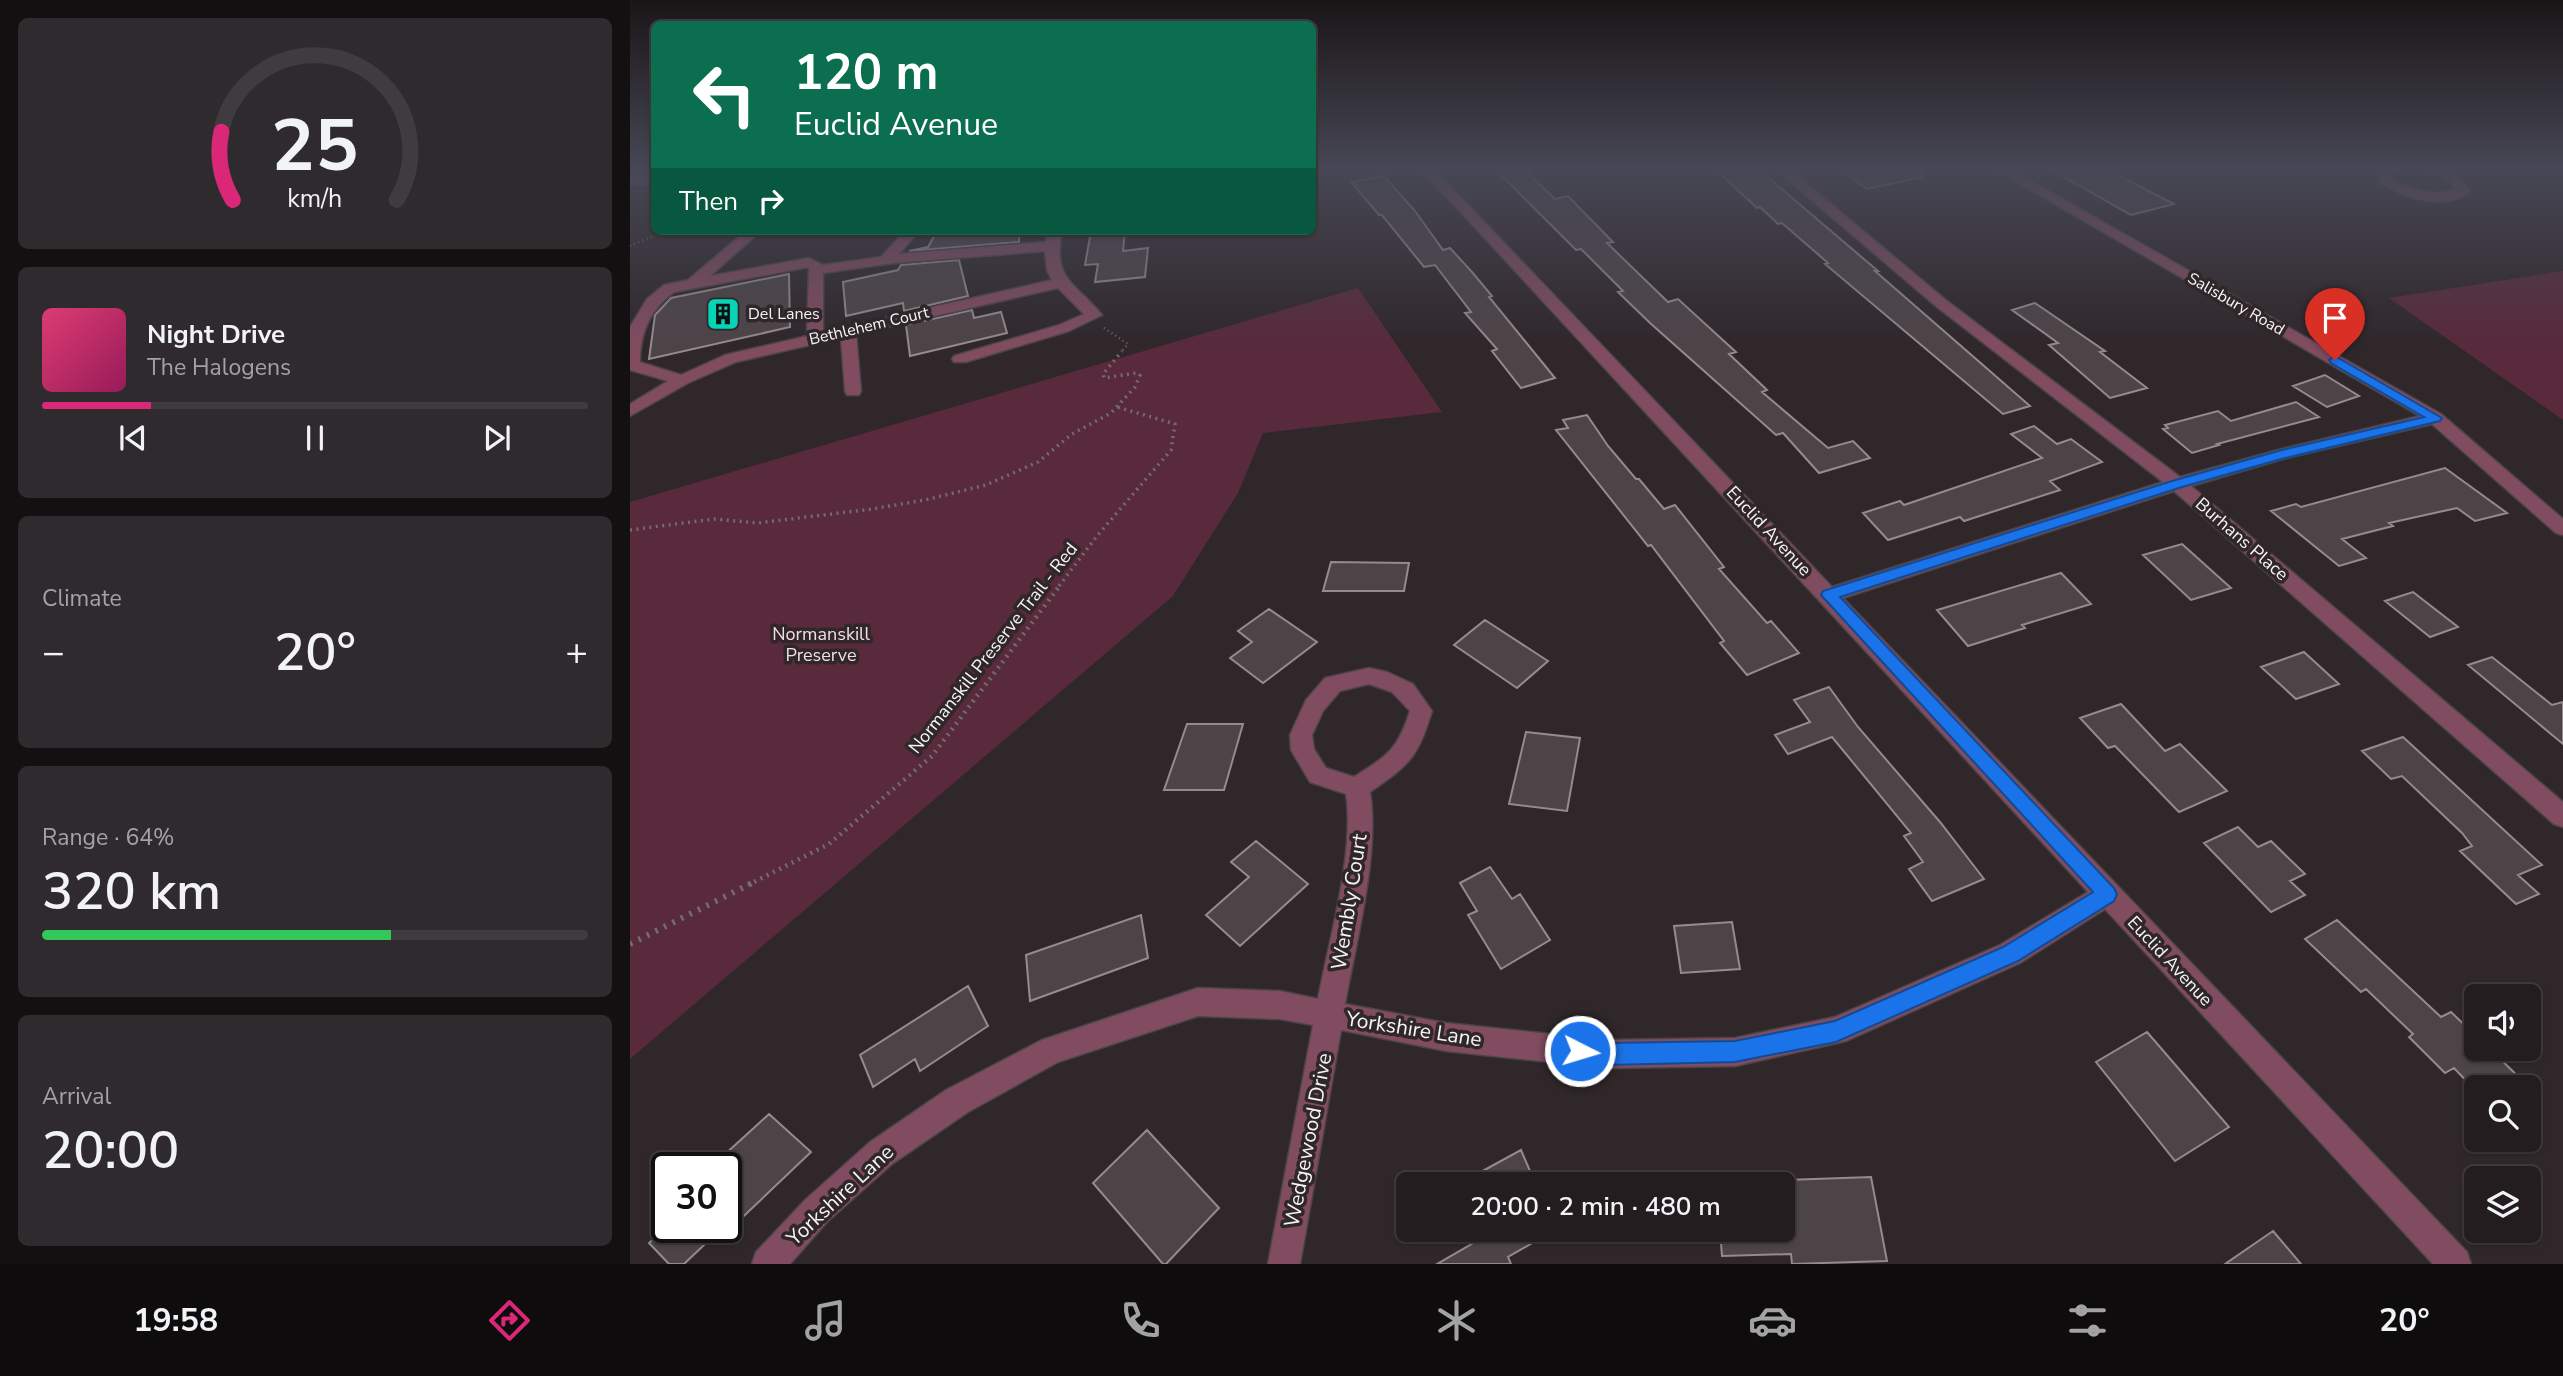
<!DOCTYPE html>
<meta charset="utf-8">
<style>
:root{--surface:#231d20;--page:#2f2a2d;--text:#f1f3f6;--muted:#a3a2a5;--line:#403b3e;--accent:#db2777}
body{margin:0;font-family:"Nunito Sans",sans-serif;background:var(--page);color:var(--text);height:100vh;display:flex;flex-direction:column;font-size:26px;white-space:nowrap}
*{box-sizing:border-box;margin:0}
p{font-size:23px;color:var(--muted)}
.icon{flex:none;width:38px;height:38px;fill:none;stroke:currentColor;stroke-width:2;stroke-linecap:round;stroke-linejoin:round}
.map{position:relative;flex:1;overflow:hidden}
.side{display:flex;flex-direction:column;gap:18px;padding:18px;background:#131012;width:630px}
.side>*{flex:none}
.banner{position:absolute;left:21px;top:21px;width:665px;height:214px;border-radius:10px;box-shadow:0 2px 5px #0004,0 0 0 2px var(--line);background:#0b6e4f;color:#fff;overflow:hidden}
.buttons{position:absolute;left:1834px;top:984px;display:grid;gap:14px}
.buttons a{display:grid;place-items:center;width:77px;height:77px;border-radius:10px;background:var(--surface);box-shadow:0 2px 5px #0004,0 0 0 2px var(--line);font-size:35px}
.speed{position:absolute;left:21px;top:1152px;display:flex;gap:14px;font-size:35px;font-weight:700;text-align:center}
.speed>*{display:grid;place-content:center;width:91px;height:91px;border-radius:50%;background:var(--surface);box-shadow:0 2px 5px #0004,0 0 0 2px var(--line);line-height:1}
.speed .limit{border:4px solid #111;border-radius:10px;background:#fff;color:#111}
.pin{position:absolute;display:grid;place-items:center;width:60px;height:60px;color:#fff;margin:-72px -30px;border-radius:50% 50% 50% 0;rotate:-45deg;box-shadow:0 0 7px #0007}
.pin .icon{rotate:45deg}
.me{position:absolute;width:77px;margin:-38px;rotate:95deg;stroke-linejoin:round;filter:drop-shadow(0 0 5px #0008)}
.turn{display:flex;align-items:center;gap:24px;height:147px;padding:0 28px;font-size:32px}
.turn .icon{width:91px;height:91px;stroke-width:2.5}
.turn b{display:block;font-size:49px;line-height:60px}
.then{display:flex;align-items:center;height:66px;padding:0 28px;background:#0003;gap:14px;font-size:26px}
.big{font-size:52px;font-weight:600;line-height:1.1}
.side .widget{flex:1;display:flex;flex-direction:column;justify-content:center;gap:10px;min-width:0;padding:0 24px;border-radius:10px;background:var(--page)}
.side .dial{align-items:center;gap:0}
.dial svg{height:182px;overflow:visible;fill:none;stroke:var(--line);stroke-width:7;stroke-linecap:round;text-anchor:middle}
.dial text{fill:var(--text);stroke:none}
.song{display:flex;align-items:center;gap:21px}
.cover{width:84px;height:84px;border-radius:10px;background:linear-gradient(135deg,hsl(340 70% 55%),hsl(330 70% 35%))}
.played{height:7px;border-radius:4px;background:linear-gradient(90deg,var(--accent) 20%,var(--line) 20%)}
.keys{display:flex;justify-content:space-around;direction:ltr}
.heat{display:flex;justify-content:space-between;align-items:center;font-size:38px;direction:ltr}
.charge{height:10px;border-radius:5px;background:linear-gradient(90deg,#34c759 64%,var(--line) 0)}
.trip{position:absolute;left:766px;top:1172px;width:399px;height:70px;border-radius:10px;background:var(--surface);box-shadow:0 2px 5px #0004,0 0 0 2px var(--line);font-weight:600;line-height:70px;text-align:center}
.menu{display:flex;height:112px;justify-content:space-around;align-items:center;background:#0e0c0d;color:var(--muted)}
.menu .icon{width:49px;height:49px}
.menu .current{color:var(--accent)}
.menu b{font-size:32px;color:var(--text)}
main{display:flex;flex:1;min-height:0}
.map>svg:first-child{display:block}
</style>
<main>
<section class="side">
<div class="widget dial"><svg viewBox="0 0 100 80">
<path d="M14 69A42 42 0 1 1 86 69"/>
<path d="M14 69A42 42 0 0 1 9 39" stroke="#db2777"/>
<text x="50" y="56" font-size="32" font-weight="700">25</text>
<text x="50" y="72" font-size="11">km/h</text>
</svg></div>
<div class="widget">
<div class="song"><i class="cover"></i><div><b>Night Drive</b><p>The Halogens</p></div></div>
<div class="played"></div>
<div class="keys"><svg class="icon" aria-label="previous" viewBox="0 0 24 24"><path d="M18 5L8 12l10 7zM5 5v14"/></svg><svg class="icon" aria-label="pause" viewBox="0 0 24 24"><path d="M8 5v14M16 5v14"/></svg><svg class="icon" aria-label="next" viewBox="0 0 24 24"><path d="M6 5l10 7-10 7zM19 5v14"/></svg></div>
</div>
<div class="widget"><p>Climate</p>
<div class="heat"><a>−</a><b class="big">20°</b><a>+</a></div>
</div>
<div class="widget"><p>Range · 64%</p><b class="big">320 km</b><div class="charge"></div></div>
<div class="widget"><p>Arrival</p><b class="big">20:00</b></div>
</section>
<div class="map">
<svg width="1933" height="1264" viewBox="0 0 1933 1264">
<rect width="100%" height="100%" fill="#2f272a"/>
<path fill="#582a3b" d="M 1933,271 L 1933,420 L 1759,298 Z
M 728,288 L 812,412 L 633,433 L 608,493 L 543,596 L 0,1059 L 0,502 Z"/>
<path fill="#4d4447" stroke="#958b8e" stroke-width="2" d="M 864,168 L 893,168 L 925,199 L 938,196 L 983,242 L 977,243 L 1038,302 L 1048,299 L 1106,352 L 1099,354 L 1137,390 L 1132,392 L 1198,448 L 1223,441 L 1240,458 L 1189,473 L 1153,433 L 1146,435 L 1020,323 L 988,292 L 993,291 L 951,249 L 946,250 Z
M 1084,168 L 1127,168 L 1248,271 L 1245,271 L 1400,406 L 1373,414 L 1195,264 L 1198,263 L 1152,223 L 1148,224 L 1130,207 L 1127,208 Z
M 1208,168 L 1291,168 L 1292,177 L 1237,189 Z
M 1418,168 L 1474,168 L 1544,204 L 1501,215 Z
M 754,176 L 785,211 L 813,250 L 820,248 L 842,272 L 862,296 L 859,297 L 925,378 L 891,388 L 862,351 L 867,349 L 835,313 L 841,312 L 805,265 L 794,267 L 752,215 L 749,215 L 721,182 Z
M 307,231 L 389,231 L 389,242 L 279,251 L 298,247 Z
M 461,231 L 495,231 L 493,251 L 518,248 L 515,277 L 465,282 L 468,264 L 455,265 Z
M 329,260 L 338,296 L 274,311 L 273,303 L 216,316 L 213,282 L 268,270 L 271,265 Z
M 159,274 L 160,327 L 19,359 L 25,315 L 41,298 Z
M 1405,303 L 1475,351 L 1470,352 L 1517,388 L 1480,398 L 1419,345 L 1428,343 L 1382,310 Z
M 342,310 L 344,318 L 371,312 L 377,333 L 280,356 L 276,325 Z
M 1695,375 L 1729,396 L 1697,407 L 1663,386 Z
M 1666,402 L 1689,417 L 1587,444 L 1589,445 L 1562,453 L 1533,429 L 1538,428 L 1535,425 L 1588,411 L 1601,421 Z
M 957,415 L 978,446 L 1006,479 L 1009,479 L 1034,509 L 1045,505 L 1094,567 L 1089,569 L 1137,623 L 1141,621 L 1169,653 L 1117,675 L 1090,643 L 1094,641 L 1021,545 L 1018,546 L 926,430 L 938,428 L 933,420 Z
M 1404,426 L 1427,444 L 1441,439 L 1472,462 L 1420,481 L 1430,490 L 1334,521 L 1330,517 L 1258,540 L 1233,513 L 1270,501 L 1274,505 L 1412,458 L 1381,434 Z
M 1815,468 L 1877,513 L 1845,521 L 1827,508 L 1759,523 L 1763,526 L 1712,539 L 1736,558 L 1709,566 L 1641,511 L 1666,504 L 1671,507 Z
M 1552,544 L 1601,588 L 1561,600 L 1513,555 Z
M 701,562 L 779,563 L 774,591 L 693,591 Z
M 1431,573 L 1461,604 L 1392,625 L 1395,628 L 1338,646 L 1307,610 Z
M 1783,592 L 1828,627 L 1800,637 L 1755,601 Z
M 639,609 L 687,642 L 633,683 L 600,658 L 622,642 L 608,631 Z
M 855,620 L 918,661 L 887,688 L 824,645 Z
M 1674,652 L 1709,684 L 1666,699 L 1631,667 Z
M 1862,657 L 1922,705 L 1933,702 L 1933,744 L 1838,665 Z
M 1199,687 L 1228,727 L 1310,822 L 1354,879 L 1302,901 L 1279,869 L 1293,862 L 1274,836 L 1281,833 L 1202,737 L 1158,754 L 1145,735 L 1180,722 L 1164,700 Z
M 1491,704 L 1535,751 L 1550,744 L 1597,791 L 1549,812 L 1485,746 L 1478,748 L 1450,718 Z
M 557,724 L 613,724 L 594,790 L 534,790 Z
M 896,732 L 950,738 L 937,811 L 879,804 Z
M 1773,737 L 1912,865 L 1888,875 L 1909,894 L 1886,904 L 1830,851 L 1842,846 L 1832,833 L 1772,776 L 1761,779 L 1732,751 Z
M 1608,827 L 1628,847 L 1641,841 L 1675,874 L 1660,881 L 1675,895 L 1641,912 L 1574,843 Z
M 626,841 L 678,884 L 610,946 L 576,915 L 619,877 L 601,862 Z
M 860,867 L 882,899 L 890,894 L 920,940 L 871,969 L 838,915 L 847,911 L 830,883 Z
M 511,915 L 518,958 L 400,1001 L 396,955 Z
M 1707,920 L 1811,1017 L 1821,1012 L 1846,1036 L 1846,1048 L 1859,1048 L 1899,1087 L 1842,1087 L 1824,1068 L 1815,1073 L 1779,1037 L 1783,1034 L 1736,989 L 1731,992 L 1675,939 Z
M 1102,922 L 1110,969 L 1051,973 L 1044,926 Z
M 338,986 L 358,1026 L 290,1071 L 285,1059 L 243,1087 L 230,1055 Z
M 1517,1032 L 1599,1127 L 1545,1161 L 1466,1062 Z
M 139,1114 L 181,1152 L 96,1233 L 96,1167 L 81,1167 Z
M 517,1130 L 589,1208 L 536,1264 L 533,1264 L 463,1183 Z
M 891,1150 L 906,1185 L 827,1185 Z
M 1241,1177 L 1257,1261 L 1162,1264 L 1161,1254 L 1092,1256 L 1090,1230 L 1153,1230 L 1153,1194 L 1158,1194 L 1156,1180 Z
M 37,1227 L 93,1227 L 54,1264 L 39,1264 L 19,1243 Z
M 866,1230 L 925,1230 L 878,1257 L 881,1264 L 807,1264 Z
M 1643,1231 L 1671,1264 L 1595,1264 Z"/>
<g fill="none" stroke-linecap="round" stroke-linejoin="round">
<defs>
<path id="minor" d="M 790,168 L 803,168 L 1202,587 L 1533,482 L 1307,307 L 1144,168 L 1158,168 L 1317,301 L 1550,477 L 1652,449 L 1790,416 L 1363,168 L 1378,168 L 1811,414 L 1933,519 L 1933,535 L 1926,533 L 1802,424 L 1656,458 L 1561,486 L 1933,802 L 1933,827 L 1924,824 L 1544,491 L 1213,598 L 1837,1252 L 1841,1264 L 1803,1264 L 1475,909 L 1390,963 L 1216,1041 L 1105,1066 L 977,1068 L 816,1051 L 711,1030 L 670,1264 L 638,1264 L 683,1025 L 650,1019 L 568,1016 L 428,1062 L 338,1112 L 262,1164 L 197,1222 L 160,1264 L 122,1264 L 126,1252 L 175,1200 L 240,1142 L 316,1090 L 412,1040 L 568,988 L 650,991 L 688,999 C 699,940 725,852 716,794 L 680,782 L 661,750 L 660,735 L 676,700 L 695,678 L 739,668 L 757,672 L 783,684 L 802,711 C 787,759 780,764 740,792 C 750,852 726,942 715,1004 L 816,1023 L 977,1040 L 1105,1038 L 1205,1017 L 1370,945 L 1458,892 ZM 739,684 L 762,692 L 780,711 C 767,751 758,755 724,777 L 696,768 L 684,749 L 682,735 L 693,711 L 710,691 Z
M 1750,168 L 1768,168 L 1760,173 L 1760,178 C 1781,191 1803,197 1826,189 L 1822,183 L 1796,168 C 1817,168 1828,174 1840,191 C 1816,212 1773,198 1750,182 L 1748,171 Z
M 24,176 L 24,184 L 0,185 L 0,177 Z
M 116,231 L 131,231 L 80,276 L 179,258 L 193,265 L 251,257 L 275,231 L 289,231 L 269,254 L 416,242 L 418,231 L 432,231 C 422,280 445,282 472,315 L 439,331 L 336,362 L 324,362 L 322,359 L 324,356 L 429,325 L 454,314 L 428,288 L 226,334 L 231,391 L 229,395 L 217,395 L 215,391 L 211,338 L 106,362 L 58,383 L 0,416 L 0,404 L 38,381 L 0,370 L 0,327 L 17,299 L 34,285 L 58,280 ZM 415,251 L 417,270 L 422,280 L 193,332 L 193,273 L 264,263 ZM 179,267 L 177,336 L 95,355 L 51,375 L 10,362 C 10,333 20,309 44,292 Z"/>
</defs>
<use href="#minor" stroke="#4b4446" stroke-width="3"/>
<path stroke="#736c6f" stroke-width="2.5" stroke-dasharray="1 3.5" stroke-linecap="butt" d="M 0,246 L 35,231
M 474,328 L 498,344 L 491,352"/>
<path stroke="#736c6f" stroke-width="3.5" stroke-dasharray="2 4.5" stroke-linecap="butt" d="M 0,530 L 84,519 L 128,523 L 242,509 L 295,500 L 356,485 L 408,462 L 442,434 L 481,413 L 505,387 L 510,375 L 506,373 L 474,378 L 473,374 L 492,351
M 429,586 L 467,536 L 541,450 L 545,424 L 487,407"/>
<path stroke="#736c6f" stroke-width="4.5" stroke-dasharray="2 5" stroke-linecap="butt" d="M 118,885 L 199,844 L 302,756 L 431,584"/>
<path stroke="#736c6f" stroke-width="6" stroke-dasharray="2.5 7" stroke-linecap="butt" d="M 0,944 L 122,883"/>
<use href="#minor" fill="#814c60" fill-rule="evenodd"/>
</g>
<linearGradient id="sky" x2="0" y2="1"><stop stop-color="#1a1517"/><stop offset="0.49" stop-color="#474755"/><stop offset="1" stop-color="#474755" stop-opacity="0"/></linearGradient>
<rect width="1933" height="345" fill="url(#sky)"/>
<path fill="#1a73e8" stroke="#114b97" stroke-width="2" d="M 1705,356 L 1812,418 L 1810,421 L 1655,458 L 1552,487 L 1210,597 L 1484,888 L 1487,894 L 1484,901 L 1388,961 L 1206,1042 L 1105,1062 L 977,1065 L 942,1059 L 939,1051 L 942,1044 L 950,1040 L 977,1043 L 1105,1041 L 1205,1021 L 1373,947 L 1463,892 L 1191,595 L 1193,591 L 1542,481 L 1652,450 L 1794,417 L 1701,363 L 1699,360 Z"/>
<defs>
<symbol id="building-square" viewBox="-11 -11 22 22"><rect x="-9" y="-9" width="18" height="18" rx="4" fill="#05d5b6" stroke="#2f272a"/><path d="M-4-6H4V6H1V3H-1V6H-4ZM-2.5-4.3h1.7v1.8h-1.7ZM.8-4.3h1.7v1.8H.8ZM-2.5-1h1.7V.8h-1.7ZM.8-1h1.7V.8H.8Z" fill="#111"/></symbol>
</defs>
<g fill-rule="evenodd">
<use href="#building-square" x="74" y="295" width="38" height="38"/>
</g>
<g text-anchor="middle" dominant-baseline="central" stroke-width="7" stroke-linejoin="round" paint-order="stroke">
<g font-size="16" fill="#f8f3f4" stroke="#2f272a">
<text transform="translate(1606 304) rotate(30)">Salisbury Road</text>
<text transform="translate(239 326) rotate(-13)">Bethlehem Court</text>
</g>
<g font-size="16" fill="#f8f3f4" stroke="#2f272a" text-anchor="start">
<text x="118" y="314">Del Lanes</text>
</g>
<g font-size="18" fill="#f8f3f4" stroke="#2f272a">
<text transform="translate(1139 531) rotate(47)">Euclid Avenue</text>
<text transform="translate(1612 539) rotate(41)">Burhans Place</text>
<text transform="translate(363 648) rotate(-52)">Normanskill Preserve Trail - Red</text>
<text transform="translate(1540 961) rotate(47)">Euclid Avenue</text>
</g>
<g font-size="18" fill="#f4dde4" stroke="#2f272a">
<text x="191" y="634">Normanskill<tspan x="191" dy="21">Preserve</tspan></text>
</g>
<g font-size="21" fill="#f8f3f4" stroke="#2f272a">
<text transform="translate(719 902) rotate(-81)">Wembly Court</text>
<text transform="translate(784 1029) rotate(9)">Yorkshire Lane</text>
<text transform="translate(678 1140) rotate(-79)">Wedgewood Drive</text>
<text transform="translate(210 1195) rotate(-43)">Yorkshire Lane</text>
</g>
</g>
</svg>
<div class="buttons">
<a><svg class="icon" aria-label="sound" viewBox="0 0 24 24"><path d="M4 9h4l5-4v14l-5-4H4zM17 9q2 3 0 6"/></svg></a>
<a><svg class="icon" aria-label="search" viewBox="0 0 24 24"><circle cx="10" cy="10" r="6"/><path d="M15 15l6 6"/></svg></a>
<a><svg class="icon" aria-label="layers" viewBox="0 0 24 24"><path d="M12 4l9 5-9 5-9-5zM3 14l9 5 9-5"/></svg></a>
</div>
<div class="speed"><div class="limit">30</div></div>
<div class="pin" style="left:1705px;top:360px;background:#d93025"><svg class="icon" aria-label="arrive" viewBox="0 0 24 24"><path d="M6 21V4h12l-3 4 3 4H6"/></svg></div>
<svg class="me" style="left:950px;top:1051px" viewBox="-20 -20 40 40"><circle r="17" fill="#1a73e8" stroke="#fff" stroke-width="3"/><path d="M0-11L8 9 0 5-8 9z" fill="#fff"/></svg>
<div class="trip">20:00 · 2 min · 480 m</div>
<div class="banner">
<div class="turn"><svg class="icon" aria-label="left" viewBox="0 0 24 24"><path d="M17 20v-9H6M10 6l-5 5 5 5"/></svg><div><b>120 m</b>Euclid Avenue</div></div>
<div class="then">Then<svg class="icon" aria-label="right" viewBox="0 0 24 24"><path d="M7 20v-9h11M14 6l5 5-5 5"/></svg></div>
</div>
</div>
</main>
<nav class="menu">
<b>19:58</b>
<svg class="icon current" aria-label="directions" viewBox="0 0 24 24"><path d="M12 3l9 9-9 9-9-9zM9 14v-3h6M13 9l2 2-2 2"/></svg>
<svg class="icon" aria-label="music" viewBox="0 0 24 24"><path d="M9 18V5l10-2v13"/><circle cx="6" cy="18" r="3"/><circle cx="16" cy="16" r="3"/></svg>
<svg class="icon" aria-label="phone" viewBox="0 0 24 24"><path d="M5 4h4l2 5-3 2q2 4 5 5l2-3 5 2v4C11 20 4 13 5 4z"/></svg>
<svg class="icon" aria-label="climate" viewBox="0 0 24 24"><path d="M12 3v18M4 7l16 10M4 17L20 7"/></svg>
<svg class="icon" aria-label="car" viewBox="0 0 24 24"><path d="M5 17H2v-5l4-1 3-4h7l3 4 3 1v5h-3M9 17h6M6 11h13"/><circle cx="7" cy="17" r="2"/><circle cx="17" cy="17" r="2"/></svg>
<svg class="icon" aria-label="filters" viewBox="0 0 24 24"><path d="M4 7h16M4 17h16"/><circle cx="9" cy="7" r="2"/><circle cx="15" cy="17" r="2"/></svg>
<b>20°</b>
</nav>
